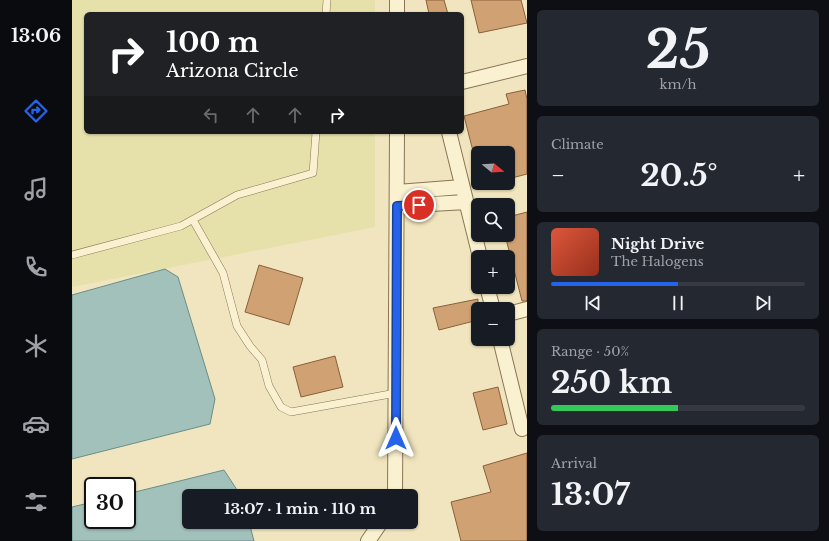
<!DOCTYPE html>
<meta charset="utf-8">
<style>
:root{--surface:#171b24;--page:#242831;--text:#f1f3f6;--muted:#9ea1a6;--line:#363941;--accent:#2563eb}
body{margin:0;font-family:"Libre Baskerville",serif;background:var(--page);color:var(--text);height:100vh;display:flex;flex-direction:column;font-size:15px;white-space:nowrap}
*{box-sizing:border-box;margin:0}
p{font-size:13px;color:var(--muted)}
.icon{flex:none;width:22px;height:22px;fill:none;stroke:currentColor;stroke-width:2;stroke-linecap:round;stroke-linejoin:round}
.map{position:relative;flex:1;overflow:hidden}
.panel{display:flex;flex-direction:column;gap:10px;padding:10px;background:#0d0f14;width:302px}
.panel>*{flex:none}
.banner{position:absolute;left:12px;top:12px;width:380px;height:122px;border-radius:6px;box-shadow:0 1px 3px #0004;background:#202124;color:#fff;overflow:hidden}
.needle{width:26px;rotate:108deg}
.buttons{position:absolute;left:399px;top:146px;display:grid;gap:8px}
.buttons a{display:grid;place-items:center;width:44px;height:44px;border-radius:6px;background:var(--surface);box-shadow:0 1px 3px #0004;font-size:20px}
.speed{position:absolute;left:12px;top:477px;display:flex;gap:8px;font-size:20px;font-weight:700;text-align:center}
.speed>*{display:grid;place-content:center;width:52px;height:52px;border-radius:50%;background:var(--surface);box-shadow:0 1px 3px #0004;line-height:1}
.speed .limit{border:2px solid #111;border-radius:6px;background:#fff;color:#111}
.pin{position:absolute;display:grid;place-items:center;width:34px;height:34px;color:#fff;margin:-17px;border:2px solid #fff;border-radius:50%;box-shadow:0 1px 4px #0007}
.me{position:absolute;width:44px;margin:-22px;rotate:0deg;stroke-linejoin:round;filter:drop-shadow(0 0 3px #0008)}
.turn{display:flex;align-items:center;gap:14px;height:84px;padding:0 16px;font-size:18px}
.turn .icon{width:52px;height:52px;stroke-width:2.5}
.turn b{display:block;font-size:28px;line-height:34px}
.lanes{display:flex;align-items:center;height:38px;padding:0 16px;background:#0003;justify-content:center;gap:20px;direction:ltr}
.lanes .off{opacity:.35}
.big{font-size:30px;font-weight:700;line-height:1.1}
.panel .card{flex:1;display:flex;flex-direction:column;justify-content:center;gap:6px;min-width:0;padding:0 14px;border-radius:6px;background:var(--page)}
.panel .dial{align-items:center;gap:0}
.dial b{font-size:52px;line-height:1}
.song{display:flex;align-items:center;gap:12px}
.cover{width:48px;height:48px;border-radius:6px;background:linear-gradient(135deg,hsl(10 70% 55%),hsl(10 70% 35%))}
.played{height:4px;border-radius:2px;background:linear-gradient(90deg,var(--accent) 50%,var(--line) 50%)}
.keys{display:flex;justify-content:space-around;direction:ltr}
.heat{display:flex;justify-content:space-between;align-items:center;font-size:22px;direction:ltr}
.charge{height:6px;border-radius:3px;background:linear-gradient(90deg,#34c759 50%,var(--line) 0)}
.trip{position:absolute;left:110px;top:489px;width:236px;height:40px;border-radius:6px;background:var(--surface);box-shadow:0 1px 3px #0004;font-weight:700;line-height:40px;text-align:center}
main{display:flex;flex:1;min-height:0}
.dock{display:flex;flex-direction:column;width:72px;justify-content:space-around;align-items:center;background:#090b0e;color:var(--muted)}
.dock .icon{width:28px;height:28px}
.dock .current{color:var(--accent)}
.dock b{font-size:18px;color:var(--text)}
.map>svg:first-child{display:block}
</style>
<main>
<nav class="dock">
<b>13:06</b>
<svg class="icon current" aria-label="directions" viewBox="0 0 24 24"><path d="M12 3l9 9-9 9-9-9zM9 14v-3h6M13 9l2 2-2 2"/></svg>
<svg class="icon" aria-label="music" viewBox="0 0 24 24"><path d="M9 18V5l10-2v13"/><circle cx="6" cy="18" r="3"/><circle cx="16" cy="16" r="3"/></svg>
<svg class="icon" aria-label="phone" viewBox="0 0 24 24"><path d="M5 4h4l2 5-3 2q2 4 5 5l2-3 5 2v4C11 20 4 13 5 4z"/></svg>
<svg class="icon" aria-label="climate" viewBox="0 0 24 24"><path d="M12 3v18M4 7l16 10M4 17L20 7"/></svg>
<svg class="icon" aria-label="car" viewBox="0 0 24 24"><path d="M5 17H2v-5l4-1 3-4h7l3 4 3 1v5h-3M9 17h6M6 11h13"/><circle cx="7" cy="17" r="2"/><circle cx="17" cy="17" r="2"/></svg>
<svg class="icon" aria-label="filters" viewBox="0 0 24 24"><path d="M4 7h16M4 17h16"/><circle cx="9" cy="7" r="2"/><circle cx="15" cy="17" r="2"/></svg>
</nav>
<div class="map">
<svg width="455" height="541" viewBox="0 0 455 541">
<rect width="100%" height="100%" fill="#f0e5be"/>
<path fill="#e6e1ab" d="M 0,0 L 303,0 L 303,14 L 14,14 L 14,132 L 303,132 L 303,227 L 0,287 Z"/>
<path fill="#a1c1ba" stroke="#698f89" d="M 93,269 L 106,277 L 143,399 L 138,424 L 0,459 L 0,295 Z
M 152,470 L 169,496 L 117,496 L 117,522 L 177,522 L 182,541 L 0,541 L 0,507 L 21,502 L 21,520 L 55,520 L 55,494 Z"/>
<path fill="#d0a172" stroke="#89603b" d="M 354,0 L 372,0 L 376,14 L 357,14 Z
M 399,0 L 449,0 L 455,23 L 407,33 Z
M 453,90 L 455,99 L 455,174 L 436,179 L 436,146 L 402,155 L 392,116 L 437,104 L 434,94 Z
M 455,212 L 455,301 L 450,301 L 433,235 L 436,235 L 436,217 Z
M 187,265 L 231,278 L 217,325 L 173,312 Z
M 406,299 L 406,320 L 367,330 L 361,308 Z
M 263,356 L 271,387 L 229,397 L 221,367 Z
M 426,387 L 435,424 L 411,430 L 401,393 Z
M 455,453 L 455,541 L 389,541 L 379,502 L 419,492 L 411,466 Z"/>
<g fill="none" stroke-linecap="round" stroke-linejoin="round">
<defs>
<path id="lane" d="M 254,14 L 255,0
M 121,220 L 151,273 L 165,326 L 178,346 L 190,360 L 197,386 L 209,407 L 219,412 L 324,393
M 0,255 L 109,226 L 165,195 L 241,173 L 244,132"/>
<path id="street" d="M 325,0 L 325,14
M 390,82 L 455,66
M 377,132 L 408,257
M 325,192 L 390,187
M 325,206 L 394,202
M 415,287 L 421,309
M 436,314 L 455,309
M 428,339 L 450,429
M 323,496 L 325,132
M 296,541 L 309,522"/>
</defs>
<use href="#lane" stroke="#887556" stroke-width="8"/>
<use href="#street" stroke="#887556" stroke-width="16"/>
<use href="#lane" stroke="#faf1d1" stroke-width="7"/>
<use href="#street" stroke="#faf1d1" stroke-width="14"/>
</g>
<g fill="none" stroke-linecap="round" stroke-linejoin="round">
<defs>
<path id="route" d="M 324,438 L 325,206 L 347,205"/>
</defs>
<use href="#route" stroke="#184099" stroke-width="10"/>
<use href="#route" stroke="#2563eb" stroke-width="7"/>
</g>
</svg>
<div class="buttons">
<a><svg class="needle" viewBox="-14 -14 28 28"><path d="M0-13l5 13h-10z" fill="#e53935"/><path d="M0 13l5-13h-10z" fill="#9ea1a6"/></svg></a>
<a><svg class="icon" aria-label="search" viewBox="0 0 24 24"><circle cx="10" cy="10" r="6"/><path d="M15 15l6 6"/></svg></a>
<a>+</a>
<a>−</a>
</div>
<div class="speed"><div class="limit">30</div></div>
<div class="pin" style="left:347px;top:205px;background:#d93025"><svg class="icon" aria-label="arrive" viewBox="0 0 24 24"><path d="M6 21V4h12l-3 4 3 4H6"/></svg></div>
<svg class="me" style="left:324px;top:438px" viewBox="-20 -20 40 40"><path d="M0-17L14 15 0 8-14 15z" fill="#2563eb" stroke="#fff" stroke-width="4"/></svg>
<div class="trip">13:07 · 1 min · 110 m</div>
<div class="banner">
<div class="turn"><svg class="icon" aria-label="right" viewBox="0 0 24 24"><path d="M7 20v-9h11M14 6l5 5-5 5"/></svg><div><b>100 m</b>Arizona Circle</div></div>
<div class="lanes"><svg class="icon off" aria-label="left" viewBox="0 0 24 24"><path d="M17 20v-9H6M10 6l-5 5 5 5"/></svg><svg class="icon off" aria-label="ahead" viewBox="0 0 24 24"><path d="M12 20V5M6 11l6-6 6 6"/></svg><svg class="icon off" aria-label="ahead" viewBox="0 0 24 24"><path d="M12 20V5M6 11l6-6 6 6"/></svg><svg class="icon" aria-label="right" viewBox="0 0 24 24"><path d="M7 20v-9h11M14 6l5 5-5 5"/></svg></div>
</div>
</div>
<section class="panel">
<div class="card dial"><b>25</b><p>km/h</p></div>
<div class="card"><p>Climate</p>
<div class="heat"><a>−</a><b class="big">20.5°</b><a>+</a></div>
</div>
<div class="card">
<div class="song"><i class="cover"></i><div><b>Night Drive</b><p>The Halogens</p></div></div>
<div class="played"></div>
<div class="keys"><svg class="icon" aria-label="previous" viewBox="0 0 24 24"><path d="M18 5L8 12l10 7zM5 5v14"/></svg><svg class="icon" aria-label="pause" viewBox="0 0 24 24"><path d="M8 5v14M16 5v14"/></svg><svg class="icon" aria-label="next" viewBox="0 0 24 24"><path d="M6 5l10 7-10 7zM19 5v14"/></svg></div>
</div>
<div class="card"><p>Range · 50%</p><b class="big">250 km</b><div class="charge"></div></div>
<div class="card"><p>Arrival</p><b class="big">13:07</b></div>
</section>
</main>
